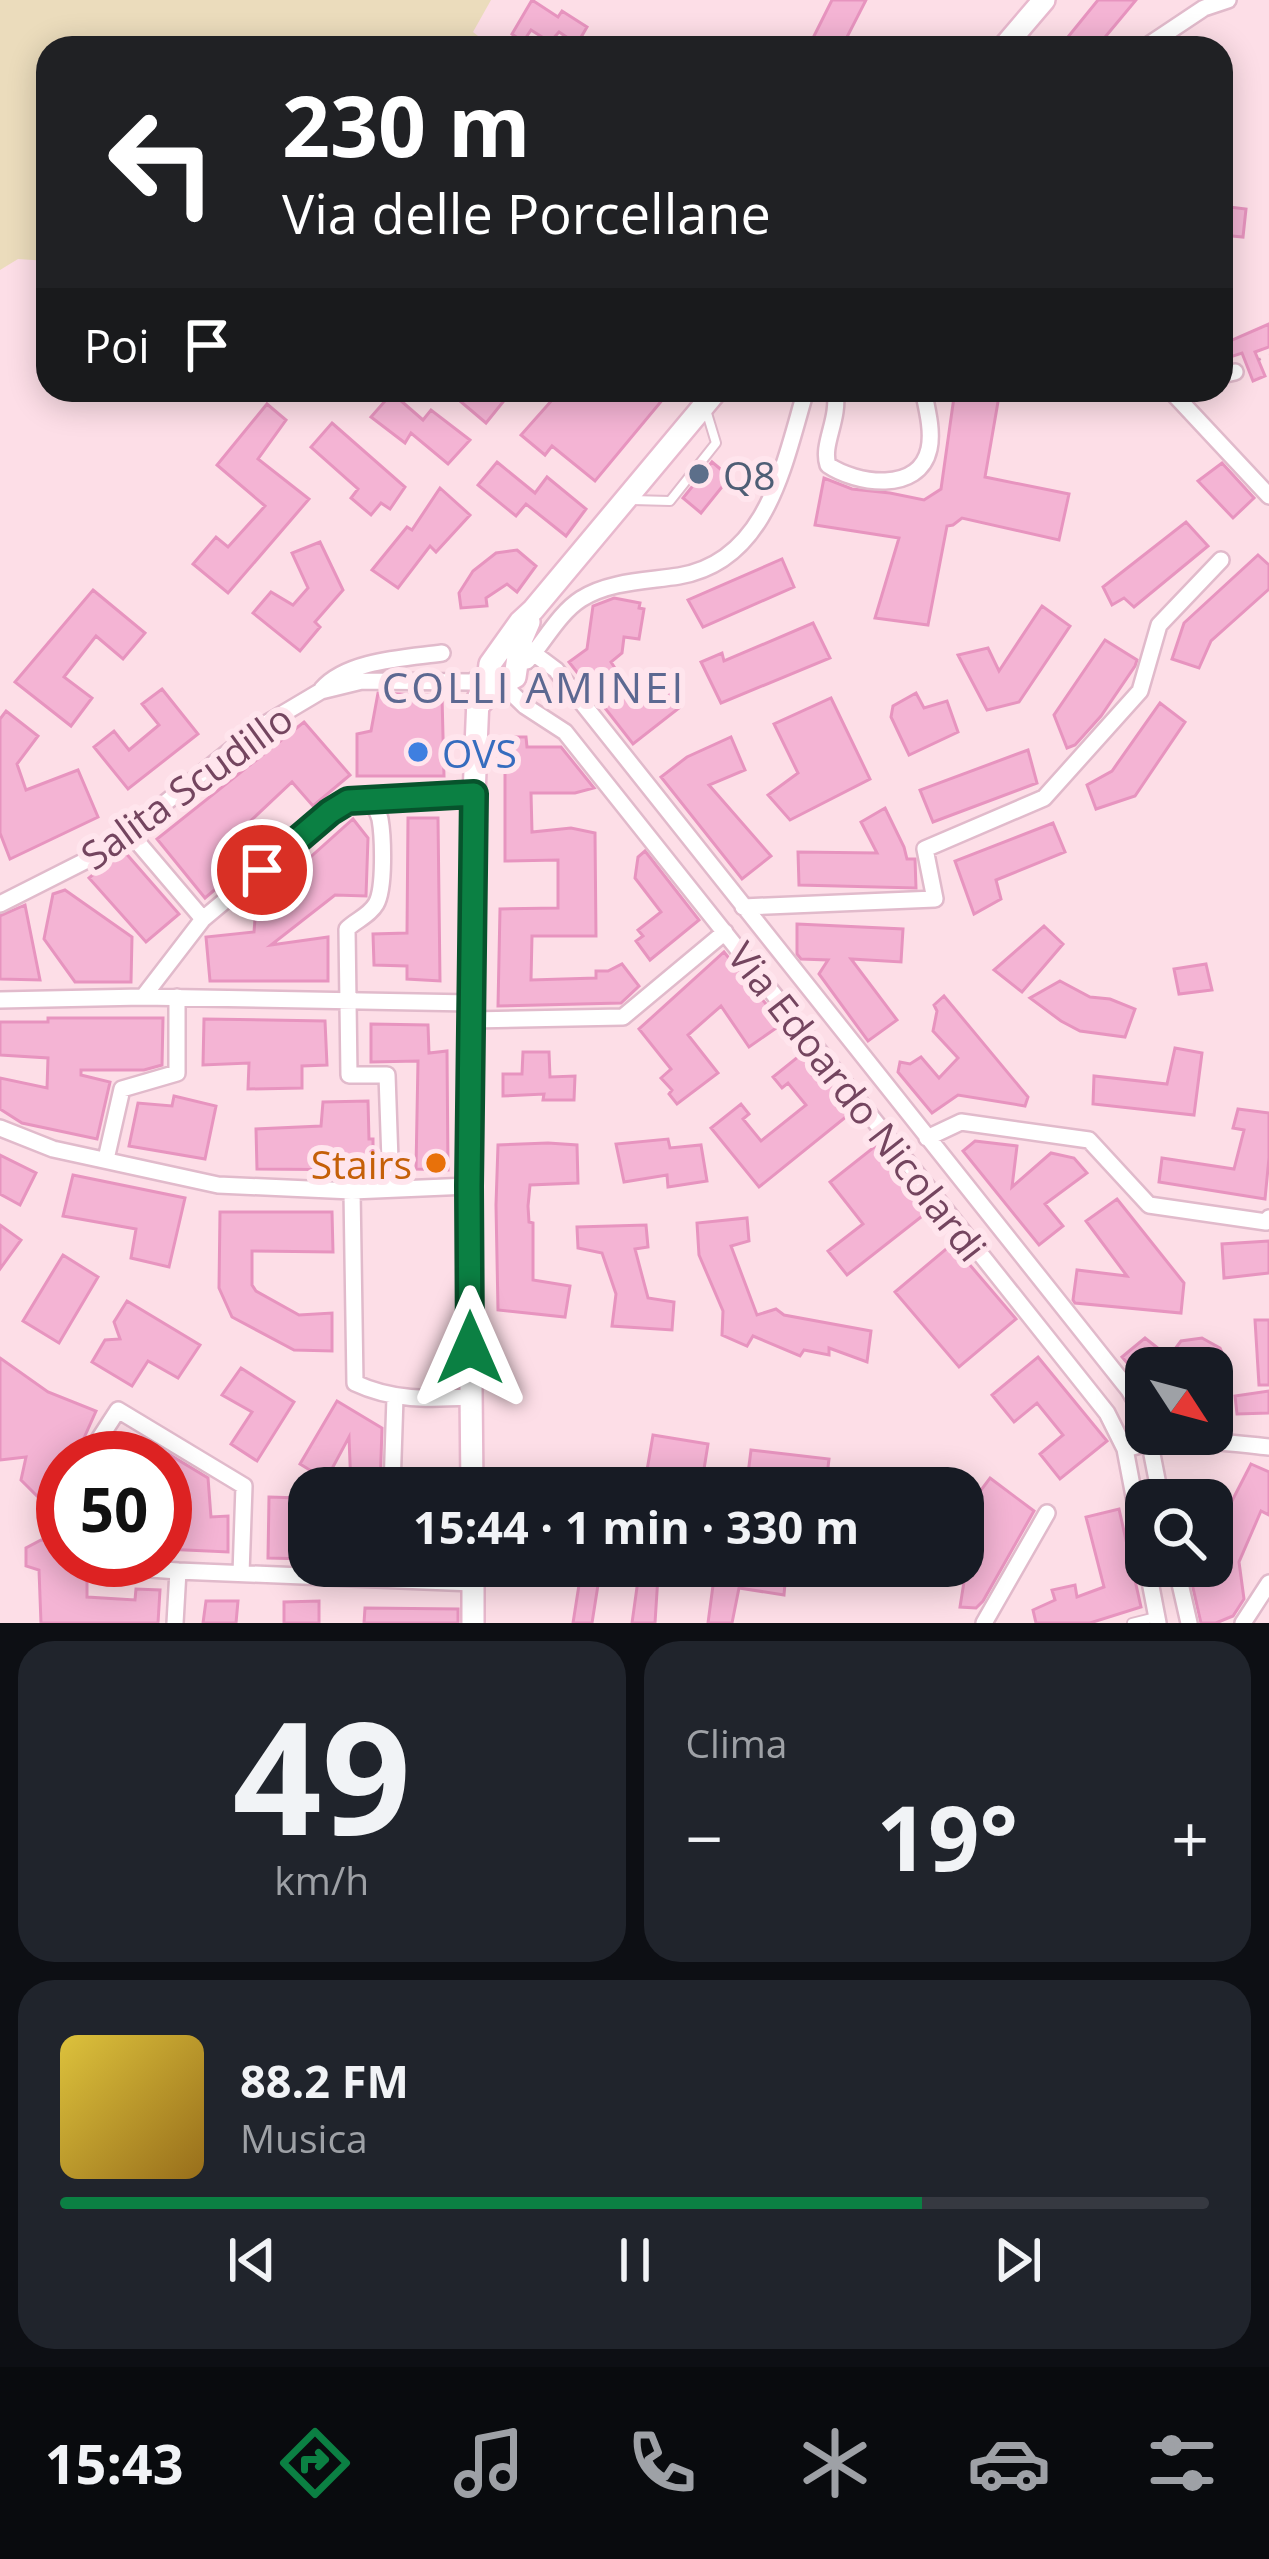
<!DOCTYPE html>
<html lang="it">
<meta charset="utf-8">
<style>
:root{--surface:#171b24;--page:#20242c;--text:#f1f3f6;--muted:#9ea1a6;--line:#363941;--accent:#0b8043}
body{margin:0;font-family:"Open Sans",sans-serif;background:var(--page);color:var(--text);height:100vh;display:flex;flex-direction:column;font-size:45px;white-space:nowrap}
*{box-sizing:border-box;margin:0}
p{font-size:39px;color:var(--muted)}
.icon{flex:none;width:66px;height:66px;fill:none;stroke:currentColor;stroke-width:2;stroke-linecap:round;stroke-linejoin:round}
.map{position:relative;height:1623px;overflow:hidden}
.details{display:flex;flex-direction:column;gap:18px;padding:18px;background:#0d0f14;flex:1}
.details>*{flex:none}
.top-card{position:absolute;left:36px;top:36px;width:1197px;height:366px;border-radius:36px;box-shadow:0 6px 30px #0003;background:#202124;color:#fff;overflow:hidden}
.needle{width:78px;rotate:126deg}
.fabs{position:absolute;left:1125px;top:1347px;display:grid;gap:24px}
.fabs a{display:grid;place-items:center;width:108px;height:108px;border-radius:24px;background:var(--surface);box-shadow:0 6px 30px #0003;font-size:60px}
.speed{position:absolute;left:36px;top:1431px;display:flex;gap:24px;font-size:60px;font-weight:700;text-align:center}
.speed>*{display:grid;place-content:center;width:156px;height:156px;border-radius:50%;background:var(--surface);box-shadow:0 6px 30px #0003;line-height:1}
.speed .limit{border:18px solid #d22;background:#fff;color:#111}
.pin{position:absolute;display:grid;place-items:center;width:102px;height:102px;color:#fff;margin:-51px;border:6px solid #fff;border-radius:50%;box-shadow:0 3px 12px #0007}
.me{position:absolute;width:132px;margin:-66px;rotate:0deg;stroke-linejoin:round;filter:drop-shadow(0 0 9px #0008)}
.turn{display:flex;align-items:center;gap:42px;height:252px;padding:0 48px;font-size:54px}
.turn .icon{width:156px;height:156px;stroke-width:2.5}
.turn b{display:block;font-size:84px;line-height:102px}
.then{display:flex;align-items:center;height:114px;padding:0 48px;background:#0003;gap:24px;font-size:45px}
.big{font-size:90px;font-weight:700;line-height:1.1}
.details .tile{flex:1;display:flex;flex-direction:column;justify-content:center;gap:18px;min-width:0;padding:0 42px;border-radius:36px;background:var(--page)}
.details .dial{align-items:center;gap:0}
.dial b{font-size:156px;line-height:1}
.song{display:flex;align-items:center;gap:36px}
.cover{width:144px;height:144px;border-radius:18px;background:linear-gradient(135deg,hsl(50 70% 55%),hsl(40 70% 35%))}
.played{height:12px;border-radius:6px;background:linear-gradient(90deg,var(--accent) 75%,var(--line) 75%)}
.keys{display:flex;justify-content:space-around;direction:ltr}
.heat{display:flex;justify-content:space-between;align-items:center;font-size:66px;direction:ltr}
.details .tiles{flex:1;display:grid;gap:18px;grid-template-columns:1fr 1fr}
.tile:last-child{grid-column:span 2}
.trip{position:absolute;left:288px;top:1467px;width:696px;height:120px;border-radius:36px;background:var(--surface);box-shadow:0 6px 30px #0003;font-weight:700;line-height:120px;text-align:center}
.tab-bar{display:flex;height:192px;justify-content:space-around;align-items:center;background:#090b0e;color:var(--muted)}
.tab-bar .icon{width:84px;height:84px}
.tab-bar .selected{color:var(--accent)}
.tab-bar b{font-size:54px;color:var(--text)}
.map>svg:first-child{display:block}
</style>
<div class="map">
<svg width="1269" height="1623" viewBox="0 0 1269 1623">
<rect width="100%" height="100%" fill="#fddee7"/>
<path fill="#ebdcbc" d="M 0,0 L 491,0 L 473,32 L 478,36 L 471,48 L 48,48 L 48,261 L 18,259 L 0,270 Z"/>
<path fill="#f4b4d4" stroke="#e794bf" stroke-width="3" d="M 532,0 L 558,17 L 562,11 L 587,27 L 577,44 L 559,32 L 550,42 L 531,30 L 523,42 L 512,34 Z
M 832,0 L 866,0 L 847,37 L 870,48 L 808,48 Z
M 1098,0 L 1136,0 L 1096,48 L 1059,48 Z
M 1221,206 L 1246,209 L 1243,237 L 1221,235 Z
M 1269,324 L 1269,347 L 1255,352 L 1265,376 L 1253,381 L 1242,353 L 1221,360 L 1221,345 Z
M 447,390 L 499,390 L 507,397 L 486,423 Z
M 561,390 L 654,390 L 664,398 L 595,481 L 552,446 L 545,455 L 521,435 Z
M 955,390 L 999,396 L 985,477 L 1069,494 L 1059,540 L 962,518 L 953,525 L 947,526 L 928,625 L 875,618 L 899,538 L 815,525 L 824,478 L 852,489 L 890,493 L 924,500 L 941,489 Z
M 392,393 L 423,420 L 431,410 L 470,440 L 448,464 L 411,433 L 405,443 L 371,417 Z
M 267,404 L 286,420 L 258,459 L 309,499 L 228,593 L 193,564 L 216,537 L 228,547 L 265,506 L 217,465 Z
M 332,423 L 405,487 L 390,509 L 381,503 L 371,515 L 351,498 L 358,489 L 311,447 Z
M 497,462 L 535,493 L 547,477 L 586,509 L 566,536 L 526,504 L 516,516 L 478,485 Z
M 712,462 L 730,477 L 701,513 L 683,498 Z
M 1222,463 L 1254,498 L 1233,518 L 1198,481 Z
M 440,488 L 470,515 L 436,552 L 430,546 L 398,588 L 372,570 L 407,527 L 412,530 Z
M 1186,522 L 1208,546 L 1134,607 L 1124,598 L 1112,605 L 1103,587 Z
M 320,542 L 343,590 L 315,622 L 320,627 L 300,651 L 253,613 L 271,592 L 293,605 L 308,588 L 292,553 Z
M 517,550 L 536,566 L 517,592 L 507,584 L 486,598 L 487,606 L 461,608 L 459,593 L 473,571 L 496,553 Z
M 1258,555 L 1269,565 L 1269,589 L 1211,641 L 1199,668 L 1172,659 L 1184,623 Z
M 782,559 L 794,587 L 703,627 L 688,600 Z
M 93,590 L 145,633 L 123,659 L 96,636 L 64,677 L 92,698 L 71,726 L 15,682 Z
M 614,598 L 640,603 L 639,608 L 644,609 L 639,639 L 624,637 L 622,653 L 611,662 L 630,691 L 653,674 L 679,708 L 633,744 L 569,662 L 587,649 L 593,606 Z
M 1042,606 L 1070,626 L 1019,702 L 987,710 L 958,655 L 988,648 L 999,671 Z
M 813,623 L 830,658 L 721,703 L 701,662 L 722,653 L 724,661 Z
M 1105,640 L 1137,660 L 1135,666 L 1101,716 L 1075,745 L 1067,748 L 1054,715 Z
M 162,689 L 198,734 L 128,789 L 94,747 L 114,731 L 129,750 L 159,725 L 142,704 Z
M 378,693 L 442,696 L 444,776 L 357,776 L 357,734 L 371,731 Z
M 916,693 L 924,708 L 947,701 L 958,732 L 909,755 L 891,717 L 893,706 Z
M 831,698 L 870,779 L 790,820 L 768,795 L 798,773 L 774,724 Z
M 1160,703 L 1185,722 L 1135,796 L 1096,809 L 1087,785 L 1112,771 Z
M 6,711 L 38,736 L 17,764 L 26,790 L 78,770 L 98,817 L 10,859 L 0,833 L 0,719 Z
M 304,722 L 350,775 L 313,806 L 292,782 L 227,843 L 245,864 L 205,898 L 157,839 Z
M 505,737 L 526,737 L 527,747 L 561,747 L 594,788 L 575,793 L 531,793 L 532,832 L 571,828 L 595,833 L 596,936 L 532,936 L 531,980 L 596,978 L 596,971 L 608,971 L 622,964 L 639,986 L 621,1003 L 498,1006 L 500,909 L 558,908 L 558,860 L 505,861 Z
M 731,737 L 745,770 L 709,785 L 771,856 L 742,879 L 661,777 L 687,757 Z
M 1028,750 L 1037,783 L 933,822 L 920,790 Z
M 885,808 L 904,847 L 907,859 L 915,859 L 916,888 L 799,885 L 798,852 L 877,853 L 861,822 Z
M 408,818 L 438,818 L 440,981 L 407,979 L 407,966 L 374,965 L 373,934 L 407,933 Z
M 353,819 L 368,838 L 366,896 L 335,895 L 271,945 L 328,937 L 328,981 L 210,981 L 206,937 L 254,932 L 256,906 Z
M 1053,823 L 1065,852 L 996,880 L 1001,899 L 974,914 L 955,861 Z
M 123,850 L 179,914 L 146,942 L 89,878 Z
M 645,851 L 699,920 L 650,960 L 636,941 L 643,936 L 638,930 L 661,912 L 635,878 L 638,857 Z
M 65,890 L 132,937 L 131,982 L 75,982 L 44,939 L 53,894 Z
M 25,905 L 40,980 L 0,979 L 0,916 Z
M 797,924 L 903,929 L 901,962 L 851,959 L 897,1020 L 868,1041 L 819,974 L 828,960 L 801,959 L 797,954 Z
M 1044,926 L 1063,944 L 1022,992 L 994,970 Z
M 724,952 L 782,1024 L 749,1047 L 721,1006 L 688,1035 L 718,1073 L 677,1104 L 669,1094 L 672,1090 L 661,1078 L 671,1069 L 639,1029 Z
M 1206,964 L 1212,990 L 1179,994 L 1174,969 Z
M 1060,981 L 1090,997 L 1110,999 L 1135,1009 L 1125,1037 L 1080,1031 L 1061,1021 L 1030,998 Z
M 944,996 L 1028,1097 L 1025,1106 L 958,1095 L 932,1113 L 898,1072 L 900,1062 L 910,1064 L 921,1057 L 939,1078 L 958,1058 L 933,1031 L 937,1011 L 934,1005 Z
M 48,1018 L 163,1018 L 162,1065 L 144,1070 L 81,1070 L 81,1075 L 110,1082 L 97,1139 L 22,1123 L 0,1109 L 0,1078 L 47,1088 L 48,1058 L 0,1055 L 0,1022 L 48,1022 Z
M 204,1019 L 325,1021 L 327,1065 L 302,1066 L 302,1088 L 248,1089 L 249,1063 L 203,1065 Z
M 371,1024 L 428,1025 L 429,1053 L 447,1051 L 448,1170 L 416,1169 L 418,1061 L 371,1062 Z
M 1175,1048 L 1202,1053 L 1194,1115 L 1093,1104 L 1094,1076 L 1167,1084 Z
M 523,1052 L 549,1052 L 550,1077 L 575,1076 L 574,1100 L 543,1100 L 544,1094 L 503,1096 L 503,1074 L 522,1074 Z
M 804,1052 L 852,1112 L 759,1187 L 711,1128 L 741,1104 L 749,1114 L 743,1119 L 761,1141 L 806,1105 L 788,1083 L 782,1088 L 773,1077 Z
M 174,1096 L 216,1106 L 205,1159 L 129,1146 L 138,1103 L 172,1106 Z
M 368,1101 L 369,1139 L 373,1139 L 373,1170 L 257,1169 L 256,1129 L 321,1126 L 323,1102 Z
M 1238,1109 L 1269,1113 L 1269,1158 L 1265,1199 L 1159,1182 L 1162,1158 L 1234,1169 L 1244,1130 L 1233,1128 Z
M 668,1139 L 670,1148 L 701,1145 L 707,1181 L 668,1187 L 667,1175 L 624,1182 L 616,1144 Z
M 975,1141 L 1017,1146 L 1012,1187 L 1051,1153 L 1074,1158 L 1087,1173 L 1045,1204 L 1063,1226 L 1039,1245 L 963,1151 Z
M 548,1143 L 577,1145 L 578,1183 L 530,1185 L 528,1206 L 529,1222 L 533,1223 L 533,1280 L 570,1286 L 565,1317 L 498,1310 L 496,1205 L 498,1145 Z
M 878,1144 L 930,1210 L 847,1275 L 828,1251 L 863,1224 L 830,1182 Z
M 0,1155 L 36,1173 L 20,1205 L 0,1194 Z
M 73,1175 L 185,1198 L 169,1267 L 131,1258 L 136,1229 L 63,1216 Z
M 1117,1199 L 1184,1283 L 1181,1313 L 1075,1303 L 1073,1300 L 1077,1270 L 1127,1276 L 1086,1221 Z
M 220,1212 L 332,1212 L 333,1252 L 252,1251 L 252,1285 L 256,1291 L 299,1315 L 332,1313 L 332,1351 L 294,1350 L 232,1317 L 219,1288 Z
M 747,1218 L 749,1241 L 731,1246 L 757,1315 L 776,1309 L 784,1315 L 871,1331 L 867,1362 L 829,1348 L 829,1355 L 804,1350 L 800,1356 L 753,1336 L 747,1346 L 722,1335 L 723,1311 L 699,1255 L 697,1223 Z
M 0,1225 L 21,1240 L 0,1269 Z
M 646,1225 L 648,1247 L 635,1249 L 648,1298 L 674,1302 L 672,1330 L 612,1326 L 616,1294 L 602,1253 L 578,1248 L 577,1227 Z
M 1269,1241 L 1269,1273 L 1224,1278 L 1222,1244 Z
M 952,1244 L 1016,1319 L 959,1367 L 895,1292 Z
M 63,1255 L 98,1277 L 59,1343 L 23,1321 Z
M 127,1301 L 200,1345 L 178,1378 L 148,1361 L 132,1386 L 92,1362 L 105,1340 L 120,1339 L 114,1322 Z
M 1255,1320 L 1269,1320 L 1269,1385 L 1259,1385 Z
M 1145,1338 L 1169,1357 L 1181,1341 L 1202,1338 L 1220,1348 L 1225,1359 L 1218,1368 L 1146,1368 L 1146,1385 L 1122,1357 Z
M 1038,1357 L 1107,1441 L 1060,1479 L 1040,1454 L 1063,1435 L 1037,1403 L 1014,1422 L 992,1395 Z
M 0,1358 L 48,1392 L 96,1411 L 75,1458 L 63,1458 L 63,1522 L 21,1480 L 26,1457 L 0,1460 Z
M 241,1368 L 294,1402 L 257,1461 L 231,1444 L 252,1412 L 222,1395 Z
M 1269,1391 L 1269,1413 L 1237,1414 L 1235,1396 Z
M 337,1401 L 382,1428 L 380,1488 L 351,1488 L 349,1437 L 326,1480 L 300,1464 Z
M 653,1435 L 708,1444 L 701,1488 L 644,1488 Z
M 136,1439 L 165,1456 L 165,1452 L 208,1478 L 211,1517 L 228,1516 L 228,1552 L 165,1549 L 165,1523 L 182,1524 L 182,1498 L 165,1489 L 165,1458 L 126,1458 Z
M 751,1450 L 829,1459 L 826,1484 L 810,1482 L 809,1488 L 752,1488 L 755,1475 L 748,1474 Z
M 1251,1464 L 1269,1472 L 1269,1515 L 1261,1511 L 1239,1562 L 1244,1599 L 1233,1616 L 1216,1623 L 1201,1623 L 1188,1566 L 1212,1566 L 1212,1531 L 1217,1530 Z
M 990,1478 L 1034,1511 L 983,1601 L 976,1608 L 960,1607 L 978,1494 Z
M 269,1497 L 299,1498 L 298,1526 L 309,1526 L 309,1559 L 268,1558 Z
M 1119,1509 L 1141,1607 L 1090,1623 L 1036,1623 L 1033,1610 L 1055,1600 L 1052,1590 L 1075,1585 L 1077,1597 L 1104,1587 L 1086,1517 Z
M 41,1540 L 63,1541 L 63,1560 L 87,1560 L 87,1597 L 135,1600 L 136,1589 L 160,1590 L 158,1623 L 41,1623 L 39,1570 L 26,1566 L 26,1548 Z
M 582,1566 L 601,1566 L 592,1623 L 573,1623 Z
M 722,1566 L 749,1566 L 786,1572 L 784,1595 L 739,1588 L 732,1623 L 708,1623 L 714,1578 L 718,1580 Z
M 639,1573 L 658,1576 L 655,1623 L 632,1623 Z
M 206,1601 L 238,1601 L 236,1623 L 203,1623 Z
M 319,1601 L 319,1623 L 284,1623 L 284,1602 Z
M 365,1608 L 458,1609 L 458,1623 L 364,1623 Z"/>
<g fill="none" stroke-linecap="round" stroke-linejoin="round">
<defs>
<path id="service" d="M 632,500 L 670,501 L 716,443 L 706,410
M 1132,1623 L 1156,1617"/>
<path id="minor" d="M 1144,48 L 1204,8 L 1228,0
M 1221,375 L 1235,372
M 835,390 C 840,420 821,444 828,465 C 856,484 919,494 929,449 C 933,431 927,409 923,390
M 1170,390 L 1269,496
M 520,643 L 556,670 L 1129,1390 L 1144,1416 L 1146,1426
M 527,661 C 544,642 559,613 581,599 C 609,581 648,581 679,576 C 768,561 784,463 806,390
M 502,684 L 525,706 L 565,732 L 1107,1413 L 1125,1449 L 1146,1559
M 322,689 C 347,660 406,658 442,653
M 371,801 C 375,808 378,811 380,819 C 383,836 385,889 376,904 C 369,916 356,920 347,929 L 349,1075 L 387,1075 L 391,1189
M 129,832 L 203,919
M 0,904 L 85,861 L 129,832 L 257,729 L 321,691 L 362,681 L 471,682 L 489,673
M 743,907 L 935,899 L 925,849 L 1044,798 L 1140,691 L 1159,625 L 1221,560
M 143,997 L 203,919 L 330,813 L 348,801 L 474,795
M 0,1000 L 143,997 L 471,1003
M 471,1020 L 623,1017 L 725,932
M 0,1128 L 53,1149 L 218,1185 L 352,1191 L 469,1186
M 927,1138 L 961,1122 L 1089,1140 L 1149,1205 L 1266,1222 L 1269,1218
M 106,1159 L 122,1089 L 177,1073 L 177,997
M 352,1191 L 355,1383 C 393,1401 429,1399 471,1397
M 1148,1434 L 1161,1500
M 1125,1449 C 1171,1435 1221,1442 1269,1447
M 93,1458 L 92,1450 L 118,1410 L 244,1486 L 241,1574
M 392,1488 L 395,1397
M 115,1560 L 123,1567 L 178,1571
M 1147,1566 L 1158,1623
M 1176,1566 L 1189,1623
M 175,1623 L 178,1571 L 473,1583
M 984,1623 L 1047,1513
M 1243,1623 L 1269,1583"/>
<path id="secondary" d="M 1003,48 L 1044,0
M 477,707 L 494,689 L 515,677 L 520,643 L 529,622
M 472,1488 L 469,1186 L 474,795 L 478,699 L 489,673 L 490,664 L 520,622 L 533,610 L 717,390
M 473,1566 L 473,1623"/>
</defs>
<use href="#service" stroke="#e1bacb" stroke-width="12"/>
<use href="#minor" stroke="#e1bacb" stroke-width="20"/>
<use href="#secondary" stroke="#e8b9ce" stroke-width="26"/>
<path stroke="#d898b9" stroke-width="3" stroke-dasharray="3 9" stroke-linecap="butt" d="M 1258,360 L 1269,355"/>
<use href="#service" stroke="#fff" stroke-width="8"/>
<use href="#minor" stroke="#fff" stroke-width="15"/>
<use href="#secondary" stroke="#fff" stroke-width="21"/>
</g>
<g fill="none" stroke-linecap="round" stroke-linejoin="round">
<defs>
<path id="route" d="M 262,870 L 330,812 L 348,801 L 474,794 L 469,1186 L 470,1348"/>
</defs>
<use href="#route" stroke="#07532c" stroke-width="30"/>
<use href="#route" stroke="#0b8043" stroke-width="21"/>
</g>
<circle fill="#5c6f8a" stroke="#ffe5ed" stroke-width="4.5" cx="699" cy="474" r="12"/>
<circle fill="#3f7fe0" stroke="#ffe5ed" stroke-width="4.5" cx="418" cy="752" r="12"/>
<circle fill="#e8710a" stroke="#ffe5ed" stroke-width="4.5" cx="436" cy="1163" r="12"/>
<g text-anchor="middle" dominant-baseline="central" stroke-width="12" stroke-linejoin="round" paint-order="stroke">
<g font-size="39" fill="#4e5e75" stroke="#ffe5ed" text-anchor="start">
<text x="723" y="474">Q8</text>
</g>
<g font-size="39" fill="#366cbe" stroke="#ffe5ed" text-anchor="start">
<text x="442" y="752">OVS</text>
</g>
<g font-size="39" fill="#74455f" stroke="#ffe5ed">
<text transform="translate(186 786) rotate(-36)">Salita Scudillo</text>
<text transform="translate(858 1101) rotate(52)">Via Edoardo Nicolardi</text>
</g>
<g font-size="39" fill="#c56008" stroke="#ffe5ed" text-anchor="end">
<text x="412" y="1163">Stairs</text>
</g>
<g font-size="42" letter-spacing="3" fill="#5c6891" stroke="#ffe5ed">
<text x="534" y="686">COLLI AMINEI</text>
</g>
</g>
</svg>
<div class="fabs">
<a><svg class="needle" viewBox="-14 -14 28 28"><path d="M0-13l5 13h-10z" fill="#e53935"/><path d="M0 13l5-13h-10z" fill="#9ea1a6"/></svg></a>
<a><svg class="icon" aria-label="search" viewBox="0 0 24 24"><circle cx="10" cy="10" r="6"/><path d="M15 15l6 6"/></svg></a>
</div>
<div class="speed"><div class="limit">50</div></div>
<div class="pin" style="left:262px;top:870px;background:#d93025"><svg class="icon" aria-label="arrive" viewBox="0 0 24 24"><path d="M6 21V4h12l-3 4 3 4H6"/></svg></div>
<svg class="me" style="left:470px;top:1348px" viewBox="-20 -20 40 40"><path d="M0-17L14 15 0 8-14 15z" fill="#0b8043" stroke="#fff" stroke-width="4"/></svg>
<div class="trip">15:44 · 1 min · 330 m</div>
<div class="top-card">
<div class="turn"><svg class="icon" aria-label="left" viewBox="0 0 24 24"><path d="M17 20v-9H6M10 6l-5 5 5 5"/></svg><div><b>230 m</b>Via delle Porcellane</div></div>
<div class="then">Poi<svg class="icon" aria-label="arrive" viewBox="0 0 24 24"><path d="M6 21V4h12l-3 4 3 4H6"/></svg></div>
</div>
</div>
<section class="details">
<div class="tiles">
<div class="tile dial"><b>49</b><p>km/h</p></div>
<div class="tile"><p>Clima</p>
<div class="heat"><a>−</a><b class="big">19°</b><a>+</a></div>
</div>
<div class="tile">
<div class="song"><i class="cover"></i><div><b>88.2 FM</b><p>Musica</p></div></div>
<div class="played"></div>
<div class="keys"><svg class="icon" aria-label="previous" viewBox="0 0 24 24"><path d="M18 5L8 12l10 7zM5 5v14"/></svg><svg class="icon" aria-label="pause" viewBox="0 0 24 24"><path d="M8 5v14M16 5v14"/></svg><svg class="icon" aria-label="next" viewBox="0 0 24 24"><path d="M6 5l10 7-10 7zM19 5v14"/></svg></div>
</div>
</div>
</section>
<nav class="tab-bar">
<b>15:43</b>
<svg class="icon selected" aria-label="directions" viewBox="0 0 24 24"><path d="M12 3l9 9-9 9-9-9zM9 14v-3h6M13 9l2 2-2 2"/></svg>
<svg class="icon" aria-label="music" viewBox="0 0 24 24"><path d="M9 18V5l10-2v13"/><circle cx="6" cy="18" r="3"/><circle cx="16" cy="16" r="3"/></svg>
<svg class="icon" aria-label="phone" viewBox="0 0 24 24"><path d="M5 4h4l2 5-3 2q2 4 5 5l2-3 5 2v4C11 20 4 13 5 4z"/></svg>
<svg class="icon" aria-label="climate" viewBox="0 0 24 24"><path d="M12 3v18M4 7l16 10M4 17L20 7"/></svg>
<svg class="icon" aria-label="car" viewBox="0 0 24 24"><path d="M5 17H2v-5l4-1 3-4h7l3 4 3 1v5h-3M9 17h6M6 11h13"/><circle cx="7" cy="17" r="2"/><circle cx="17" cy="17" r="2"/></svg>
<svg class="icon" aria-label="filters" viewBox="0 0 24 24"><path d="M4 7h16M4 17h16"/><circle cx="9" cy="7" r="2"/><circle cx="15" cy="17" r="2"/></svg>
</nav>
